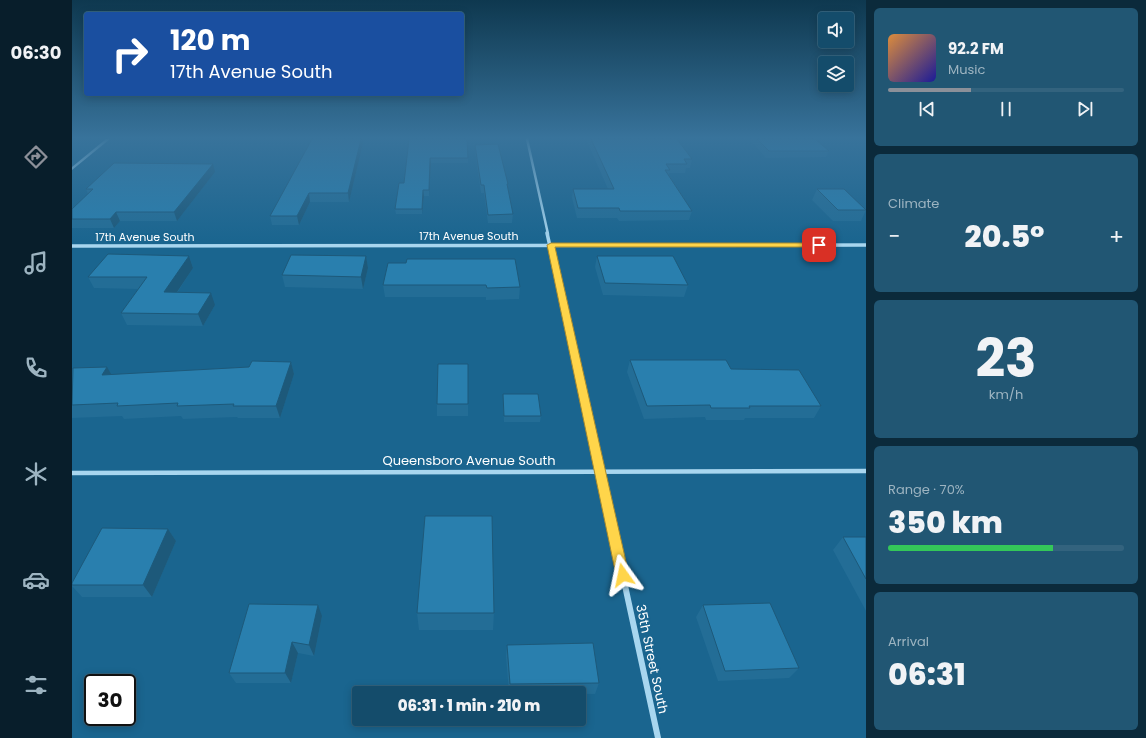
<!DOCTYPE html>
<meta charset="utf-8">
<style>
:root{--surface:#144c6b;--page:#215673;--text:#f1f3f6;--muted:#9db4c1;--line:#33637e;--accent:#8c9099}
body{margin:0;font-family:Poppins,sans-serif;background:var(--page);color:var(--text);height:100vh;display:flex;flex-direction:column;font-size:15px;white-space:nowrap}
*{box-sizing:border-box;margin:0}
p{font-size:13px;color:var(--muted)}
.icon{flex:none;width:22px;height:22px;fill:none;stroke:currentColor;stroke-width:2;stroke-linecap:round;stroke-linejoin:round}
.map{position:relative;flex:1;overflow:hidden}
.panel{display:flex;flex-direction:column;gap:8px;padding:8px;background:#0b2a3b;width:280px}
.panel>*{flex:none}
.guide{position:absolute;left:12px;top:12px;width:380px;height:84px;border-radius:4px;box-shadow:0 2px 10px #0003,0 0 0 1px var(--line);background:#1a4fa0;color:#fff;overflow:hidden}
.fabs{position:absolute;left:746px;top:12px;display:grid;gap:8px}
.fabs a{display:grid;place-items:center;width:36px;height:36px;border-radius:4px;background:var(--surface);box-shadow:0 2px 10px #0003,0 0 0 1px var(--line);font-size:20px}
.speed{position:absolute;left:12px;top:674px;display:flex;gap:8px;font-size:20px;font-weight:700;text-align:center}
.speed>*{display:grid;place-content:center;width:52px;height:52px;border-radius:50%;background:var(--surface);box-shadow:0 2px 10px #0003,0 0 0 1px var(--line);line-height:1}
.speed .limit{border:2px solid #111;border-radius:6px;background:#fff;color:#111}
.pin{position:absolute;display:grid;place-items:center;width:34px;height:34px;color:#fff;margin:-17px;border-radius:8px;box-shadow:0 2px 6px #0006}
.me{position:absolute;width:44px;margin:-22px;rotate:348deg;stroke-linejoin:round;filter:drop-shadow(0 0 3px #0008)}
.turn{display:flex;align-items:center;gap:14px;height:84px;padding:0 20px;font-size:18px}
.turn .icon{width:52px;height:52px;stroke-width:2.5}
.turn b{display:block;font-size:28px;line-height:34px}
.big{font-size:30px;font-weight:800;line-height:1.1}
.panel .card{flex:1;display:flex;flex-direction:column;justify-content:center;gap:6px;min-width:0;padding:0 14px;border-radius:6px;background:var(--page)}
.panel .dial{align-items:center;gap:0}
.dial b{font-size:52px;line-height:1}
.song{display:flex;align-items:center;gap:12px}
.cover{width:48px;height:48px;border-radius:6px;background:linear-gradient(135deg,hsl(30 70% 55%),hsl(240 70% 35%))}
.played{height:4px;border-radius:2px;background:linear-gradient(90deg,var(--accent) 35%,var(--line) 35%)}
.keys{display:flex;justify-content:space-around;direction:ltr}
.heat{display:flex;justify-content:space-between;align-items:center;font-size:22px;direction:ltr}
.charge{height:6px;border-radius:3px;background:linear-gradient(90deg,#34c759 70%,var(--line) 0)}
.trip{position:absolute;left:280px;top:686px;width:234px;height:40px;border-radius:4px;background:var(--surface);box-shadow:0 2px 10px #0003,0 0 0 1px var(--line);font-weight:800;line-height:40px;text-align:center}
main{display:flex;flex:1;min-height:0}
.dock{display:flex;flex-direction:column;width:72px;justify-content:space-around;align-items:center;background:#081e2b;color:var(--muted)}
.dock .icon{width:28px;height:28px}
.dock .current{color:var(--accent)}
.dock b{font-size:18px;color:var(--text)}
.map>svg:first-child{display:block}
</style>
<main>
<nav class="dock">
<b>06:30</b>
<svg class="icon current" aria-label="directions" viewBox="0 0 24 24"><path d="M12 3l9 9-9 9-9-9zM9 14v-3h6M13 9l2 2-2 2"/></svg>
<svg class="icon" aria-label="music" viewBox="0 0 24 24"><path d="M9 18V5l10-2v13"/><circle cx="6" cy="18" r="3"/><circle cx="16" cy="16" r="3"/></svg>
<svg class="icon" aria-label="phone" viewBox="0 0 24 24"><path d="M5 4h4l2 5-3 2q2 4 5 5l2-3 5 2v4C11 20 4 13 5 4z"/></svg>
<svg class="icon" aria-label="climate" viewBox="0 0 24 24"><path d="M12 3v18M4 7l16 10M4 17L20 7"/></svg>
<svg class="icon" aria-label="car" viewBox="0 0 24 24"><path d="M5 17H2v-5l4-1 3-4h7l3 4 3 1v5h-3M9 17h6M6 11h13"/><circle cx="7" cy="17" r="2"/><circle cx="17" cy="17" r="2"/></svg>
<svg class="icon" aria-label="filters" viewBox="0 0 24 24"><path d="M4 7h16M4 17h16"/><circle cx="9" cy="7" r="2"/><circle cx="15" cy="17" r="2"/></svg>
</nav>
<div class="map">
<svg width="794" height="738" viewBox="0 0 794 738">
<rect width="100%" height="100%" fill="#1a658f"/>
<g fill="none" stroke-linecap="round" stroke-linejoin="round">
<path stroke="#a8d6ef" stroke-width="2.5" d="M 455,139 L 476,234"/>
<path stroke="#a8d6ef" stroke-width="3.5" d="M 475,233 L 503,358
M 0,246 L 794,245"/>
<path stroke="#a8d6ef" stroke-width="4.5" d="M 503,357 L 539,522
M 0,473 L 794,471"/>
<path stroke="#a8d6ef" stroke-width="6" d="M 539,521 L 586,738"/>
<path fill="#a8d6ef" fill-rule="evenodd" d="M 34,139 L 38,139 L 0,170 L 0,167 Z"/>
</g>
<path fill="#236d96" d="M 240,139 L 292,139 L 277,202 L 238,202 L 227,225 L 200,225 L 198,216 Z
M 337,139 L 396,158 L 396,163 L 359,163 L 357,196 L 352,196 L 350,214 L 324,214 L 323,209 L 332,183 Z
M 514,139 L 605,139 L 620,159 L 618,168 L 614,168 L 613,173 L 597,173 L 597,175 L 620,211 L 617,220 L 547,221 L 545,218 L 505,218 L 500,198 L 501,189 L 536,189 Z
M 677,139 L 743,139 L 757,151 L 754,157 L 694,158 Z
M 403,145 L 436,184 L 436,192 L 441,214 L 440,223 L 416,223 L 412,193 L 409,193 L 403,152 Z
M 143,172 L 105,221 L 48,221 L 42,228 L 0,228 L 0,209 L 16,194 L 14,189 Z
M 745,189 L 794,210 L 789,221 L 761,221 L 740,200 Z
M 117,256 L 121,268 L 105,293 L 143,305 L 131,326 L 55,325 L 49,313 L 66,289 L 22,288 L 16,277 Z
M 294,256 L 296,268 L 291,289 L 213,287 L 210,275 Z
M 525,256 L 552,256 L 616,285 L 612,297 L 531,295 L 523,267 Z
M 334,263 L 448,287 L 447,299 L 414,300 L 414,297 L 313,297 L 311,285 Z
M 558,360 L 659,369 L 749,406 L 742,418 L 673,418 L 672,420 L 634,420 L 633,417 L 572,419 L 555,372 Z
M 219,362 L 222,374 L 208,418 L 166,418 L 165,417 L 111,419 L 109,416 L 52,419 L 50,416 L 0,418 L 0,369 L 40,375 L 177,367 Z
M 396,364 L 396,416 L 365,416 L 365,404 Z
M 431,394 L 469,416 L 468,422 L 432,422 L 431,401 Z
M 96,529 L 104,541 L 80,597 L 10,597 L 0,586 L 0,583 Z
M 771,537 L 794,537 L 794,611 L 761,550 Z
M 631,605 L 727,668 L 717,678 L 646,681 L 624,617 Z
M 345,613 L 422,613 L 421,630 L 347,630 Z
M 250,616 L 242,656 L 226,653 L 219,683 L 164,683 L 157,673 Z
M 435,645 L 527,683 L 523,694 L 437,693 L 434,656 Z"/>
<path fill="#1d597a" d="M 289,139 L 292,139 L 277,202 L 276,193 Z
M 358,158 L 359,163 L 357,196 L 357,190 Z
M 141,164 L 143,172 L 105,221 L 102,212 Z
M 351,190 L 352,196 L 350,214 L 350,209 Z
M 237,193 L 238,202 L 227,225 L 225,216 Z
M 44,212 L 48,221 L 42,228 L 38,219 Z
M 117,256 L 121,268 L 97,304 L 92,292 Z
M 294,256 L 296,268 L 291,289 L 289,277 Z
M 139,293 L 143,305 L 131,326 L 126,314 Z
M 219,362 L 222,374 L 208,418 L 204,406 Z
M 35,367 L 42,379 L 30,375 Z
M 96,529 L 104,541 L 80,597 L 71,585 Z
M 246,605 L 250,616 L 242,656 L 237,645 Z
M 220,642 L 226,653 L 219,683 L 213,673 Z"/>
<path fill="#297fae" stroke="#1d597a" d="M 240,139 L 289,139 L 276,193 L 237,193 L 225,216 L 198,216 Z
M 337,139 L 395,139 L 396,158 L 358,158 L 357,190 L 351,190 L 350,209 L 323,209 L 327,183 L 332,183 Z
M 519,139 L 605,139 L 620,159 L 612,159 L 615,164 L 594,164 L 598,170 L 593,170 L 620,211 L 548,211 L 547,208 L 506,208 L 501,189 L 542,189 Z
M 685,139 L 743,139 L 757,151 L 697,151 Z
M 426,144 L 436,184 L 435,184 L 441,214 L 416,215 L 412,185 L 409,185 L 403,145 Z
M 42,163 L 141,164 L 102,212 L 44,212 L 38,219 L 0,219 L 0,209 L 21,189 L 14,189 Z
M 745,189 L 772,189 L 794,210 L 766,210 Z
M 36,254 L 117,256 L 92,292 L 139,293 L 126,314 L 49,313 L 75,277 L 16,277 Z
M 219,255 L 294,256 L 289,277 L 210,275 Z
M 525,256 L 601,256 L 616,285 L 533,283 Z
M 335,259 L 443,259 L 448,287 L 415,288 L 414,285 L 311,285 L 316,263 L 334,263 Z
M 558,360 L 654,360 L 659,369 L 727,370 L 749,406 L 677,406 L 678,408 L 639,408 L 638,405 L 575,406 Z
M 180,361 L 219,362 L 204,406 L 161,406 L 162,404 L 105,406 L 106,403 L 45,406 L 46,403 L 0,405 L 1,368 L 35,367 L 30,375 L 177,367 Z
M 366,364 L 396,364 L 396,404 L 365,404 Z
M 431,394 L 466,394 L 469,416 L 432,416 Z
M 353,516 L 420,516 L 422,613 L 345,613 Z
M 30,528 L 96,529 L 71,585 L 0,585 L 0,583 Z
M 771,537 L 794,537 L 794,579 Z
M 698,603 L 727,668 L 653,671 L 631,605 Z
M 177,604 L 246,605 L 237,645 L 220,642 L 213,673 L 157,673 Z
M 521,643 L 527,683 L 438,684 L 435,645 Z"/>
<linearGradient id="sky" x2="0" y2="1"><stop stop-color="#0e384f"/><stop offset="0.57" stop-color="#38739b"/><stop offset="1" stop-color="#38739b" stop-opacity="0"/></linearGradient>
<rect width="794" height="242" fill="url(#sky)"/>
<path fill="#ffd54a" stroke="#a68a30" d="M 479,243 L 747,243 L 750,245 L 747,247 L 483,247 L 557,575 L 555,579 L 551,580 L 546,579 L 544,575 L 475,245 Z"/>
<g text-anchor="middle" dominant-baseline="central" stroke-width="4" stroke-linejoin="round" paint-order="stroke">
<g font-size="11" fill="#fff" stroke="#1a658f">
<text x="397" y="236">17th Avenue South</text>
<text x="73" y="237">17th Avenue South</text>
</g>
<g font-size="13" fill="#fff" stroke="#1a658f">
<text x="397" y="460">Queensboro Avenue South</text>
<text transform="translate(580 659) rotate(78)">35th Street South</text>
</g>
</g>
</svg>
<div class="fabs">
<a><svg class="icon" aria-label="sound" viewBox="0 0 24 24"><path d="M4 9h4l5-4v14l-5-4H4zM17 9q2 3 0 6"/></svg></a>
<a><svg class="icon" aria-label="layers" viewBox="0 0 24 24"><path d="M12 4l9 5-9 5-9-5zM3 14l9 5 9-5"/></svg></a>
</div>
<div class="speed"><div class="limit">30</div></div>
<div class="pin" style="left:747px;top:245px;background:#d93025"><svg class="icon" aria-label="arrive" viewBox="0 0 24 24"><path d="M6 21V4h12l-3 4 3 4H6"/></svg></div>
<svg class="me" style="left:551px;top:575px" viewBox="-20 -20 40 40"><path d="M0-17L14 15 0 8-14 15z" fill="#ffd54a" stroke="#fff" stroke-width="4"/></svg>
<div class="trip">06:31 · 1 min · 210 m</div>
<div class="guide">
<div class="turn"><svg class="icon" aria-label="right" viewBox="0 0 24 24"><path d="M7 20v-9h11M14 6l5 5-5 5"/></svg><div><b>120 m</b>17th Avenue South</div></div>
</div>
</div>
<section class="panel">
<div class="card">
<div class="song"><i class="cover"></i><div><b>92.2 FM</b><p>Music</p></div></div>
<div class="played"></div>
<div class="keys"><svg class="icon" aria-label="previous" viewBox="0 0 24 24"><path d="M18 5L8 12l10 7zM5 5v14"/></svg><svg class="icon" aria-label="pause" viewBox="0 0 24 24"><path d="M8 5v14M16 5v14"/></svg><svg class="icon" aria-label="next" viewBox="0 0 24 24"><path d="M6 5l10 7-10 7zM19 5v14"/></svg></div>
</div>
<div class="card"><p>Climate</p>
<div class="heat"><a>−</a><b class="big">20.5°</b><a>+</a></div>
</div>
<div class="card dial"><b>23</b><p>km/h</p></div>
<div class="card"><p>Range · 70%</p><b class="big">350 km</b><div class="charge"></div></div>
<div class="card"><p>Arrival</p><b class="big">06:31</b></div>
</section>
</main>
